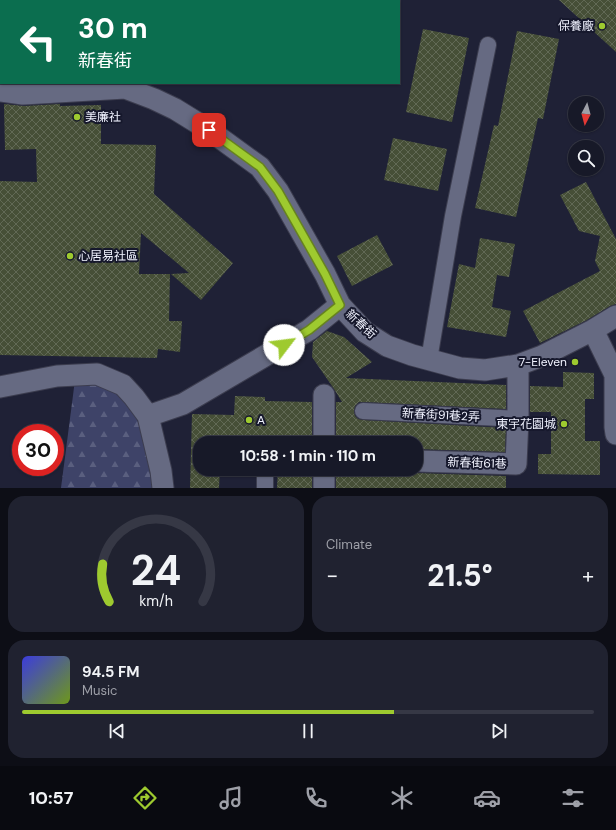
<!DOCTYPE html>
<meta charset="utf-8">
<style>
:root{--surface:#171928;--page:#202230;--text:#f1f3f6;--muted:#9ea0a8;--line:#363845;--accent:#9eca2f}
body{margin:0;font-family:"DM Sans","Noto Sans TC",sans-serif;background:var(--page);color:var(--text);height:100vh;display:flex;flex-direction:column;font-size:15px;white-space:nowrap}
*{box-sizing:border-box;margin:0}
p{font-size:13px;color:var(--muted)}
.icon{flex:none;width:22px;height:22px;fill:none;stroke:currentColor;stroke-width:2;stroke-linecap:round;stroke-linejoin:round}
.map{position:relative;height:488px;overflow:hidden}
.details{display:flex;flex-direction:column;gap:8px;padding:8px;background:#0d0e16;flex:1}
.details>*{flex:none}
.banner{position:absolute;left:0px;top:0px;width:400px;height:84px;box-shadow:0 1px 3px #0004,0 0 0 1px var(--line);background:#0b6e4f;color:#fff;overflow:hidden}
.needle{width:26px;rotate:186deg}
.controls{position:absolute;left:568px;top:96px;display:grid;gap:8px}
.controls a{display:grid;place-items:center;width:36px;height:36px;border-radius:50%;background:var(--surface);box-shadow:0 1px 3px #0004,0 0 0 1px var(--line);font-size:20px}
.speed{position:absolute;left:12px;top:424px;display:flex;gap:8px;font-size:20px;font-weight:700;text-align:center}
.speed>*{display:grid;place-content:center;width:52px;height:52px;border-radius:50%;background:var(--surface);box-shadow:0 1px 3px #0004,0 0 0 1px var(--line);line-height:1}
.speed .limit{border:6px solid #d22;background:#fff;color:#111}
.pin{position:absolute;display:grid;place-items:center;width:34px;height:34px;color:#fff;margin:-17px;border-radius:8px;box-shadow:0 2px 6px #0006}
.me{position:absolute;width:44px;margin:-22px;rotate:60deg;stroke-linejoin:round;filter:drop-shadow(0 0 3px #0008)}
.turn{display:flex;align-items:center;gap:14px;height:84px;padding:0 12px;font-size:18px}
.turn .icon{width:52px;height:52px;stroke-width:2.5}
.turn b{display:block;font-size:28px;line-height:34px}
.big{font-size:30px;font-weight:700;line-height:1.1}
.details .card{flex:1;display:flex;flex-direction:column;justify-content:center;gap:6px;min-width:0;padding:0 14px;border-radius:16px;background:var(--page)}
.details .dial{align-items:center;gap:0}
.dial svg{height:104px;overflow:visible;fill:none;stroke:var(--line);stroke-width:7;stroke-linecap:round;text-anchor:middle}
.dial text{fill:var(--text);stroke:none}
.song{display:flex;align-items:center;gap:12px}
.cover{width:48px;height:48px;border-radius:6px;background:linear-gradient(135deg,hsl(240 70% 55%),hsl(80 70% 35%))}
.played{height:4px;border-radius:2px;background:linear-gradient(90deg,var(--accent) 65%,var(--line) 65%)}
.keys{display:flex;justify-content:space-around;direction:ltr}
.heat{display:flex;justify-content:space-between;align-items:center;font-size:22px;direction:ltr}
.details .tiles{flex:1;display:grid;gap:8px;grid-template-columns:1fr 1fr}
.card:last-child{grid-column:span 2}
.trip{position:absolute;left:193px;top:436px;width:230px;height:40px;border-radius:16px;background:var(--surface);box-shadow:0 1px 3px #0004,0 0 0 1px var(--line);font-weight:700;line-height:40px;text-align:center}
.menu{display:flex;height:64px;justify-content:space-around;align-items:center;background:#090a10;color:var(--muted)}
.menu .icon{width:28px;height:28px}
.menu .on{color:var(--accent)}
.menu b{font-size:18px;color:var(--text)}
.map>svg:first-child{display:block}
</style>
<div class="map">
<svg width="616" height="488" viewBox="0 0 616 488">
<defs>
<pattern id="forest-firs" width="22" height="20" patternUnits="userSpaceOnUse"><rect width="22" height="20" fill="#3e4368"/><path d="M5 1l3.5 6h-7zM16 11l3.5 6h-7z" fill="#5a5f7f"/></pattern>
<pattern id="building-cross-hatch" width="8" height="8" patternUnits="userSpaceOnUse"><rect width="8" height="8" fill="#464f37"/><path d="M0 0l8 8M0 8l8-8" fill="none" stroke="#616955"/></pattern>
</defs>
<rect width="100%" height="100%" fill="#1f2136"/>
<path fill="url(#forest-firs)" d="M 75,380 L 98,383 L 125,399 L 143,430 L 155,488 L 61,488 Z"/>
<path fill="url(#building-cross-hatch)" d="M 559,0 L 616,0 L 616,52 Z
M 423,29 L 469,38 L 452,122 L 406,112 Z
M 517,31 L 559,39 L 543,119 L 538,118 L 516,217 L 475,208 L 494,125 L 498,126 Z
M 4,104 L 24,106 L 60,104 L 60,106 L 101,105 L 101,144 L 156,145 L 154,194 L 233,263 L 201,300 L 171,274 L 189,273 L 141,233 L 139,274 L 170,274 L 169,321 L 182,321 L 180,352 L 158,349 L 157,358 L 0,355 L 0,181 L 37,182 L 36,149 L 5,150 Z
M 393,138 L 447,149 L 438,191 L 384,180 Z
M 586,182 L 616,239 L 616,304 L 610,306 L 587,320 L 540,343 L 523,311 L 600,271 L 595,261 L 600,236 L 579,231 L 560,195 Z
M 377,235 L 393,265 L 352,286 L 337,256 Z
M 480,238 L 515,244 L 509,277 L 497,275 L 492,307 L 511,311 L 506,337 L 447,327 L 459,264 L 475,268 Z
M 327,331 L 344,337 L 372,362 L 346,378 L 506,385 L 506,409 L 363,402 L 359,402 L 355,406 L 354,411 L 355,416 L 358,419 L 363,420 L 506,428 L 505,452 L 416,449 L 416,443 L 336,443 L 336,402 L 342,402 L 334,389 L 312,357 L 313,342 Z
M 563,372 L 594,373 L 594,399 L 585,399 L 585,441 L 600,441 L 600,475 L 538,474 L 538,454 L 551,454 L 551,412 L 530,412 L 530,386 L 563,387 Z
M 235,396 L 265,397 L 265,401 L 312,402 L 312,443 L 200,443 L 200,469 L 220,469 L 219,488 L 190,488 L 192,414 L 234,415 Z
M 278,469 L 312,469 L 312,488 L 277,488 Z
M 416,473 L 506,476 L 506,488 L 336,488 L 336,474 L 416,474 Z"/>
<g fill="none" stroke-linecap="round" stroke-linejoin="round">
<defs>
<path id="pedestrian" d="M 429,360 L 453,216 L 488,45
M 363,411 L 518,419
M 265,488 L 265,469"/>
<path id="minor" d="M 193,1 L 194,0
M 0,91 L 23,94 L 125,88 L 154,99 L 175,109 L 209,130 L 260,167 L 278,191 L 325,274 L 340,305 L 365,332 L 387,346 L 412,355 L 460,368 L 485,370 L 518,365 L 542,356 L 593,330 L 616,316
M 593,330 L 615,375 L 615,427 L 616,434
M 0,387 L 57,376 L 97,374 L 123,385 L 134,397 L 148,416 L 161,471 L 163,488
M 324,395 L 324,443
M 148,416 L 183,404 L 309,330 L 340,305
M 416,461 L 516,464 L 518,419 L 518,365
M 324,488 L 324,469"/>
</defs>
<use href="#pedestrian" stroke="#3c3d4f" stroke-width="18"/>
<use href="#minor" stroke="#3c3d4f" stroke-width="23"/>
<use href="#pedestrian" stroke="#666a82" stroke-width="16"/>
<use href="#minor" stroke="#666a82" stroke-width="21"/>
</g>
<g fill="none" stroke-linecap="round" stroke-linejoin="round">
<defs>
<path id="route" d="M 209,130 L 260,167 L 278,191 L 325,274 L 340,305 L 309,330 L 284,345"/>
</defs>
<use href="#route" stroke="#67831f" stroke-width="10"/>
<use href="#route" stroke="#9eca2f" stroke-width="7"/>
</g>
<g fill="#9eca2f" stroke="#16182c" stroke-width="1.5">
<circle cx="602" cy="26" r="4"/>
<circle cx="77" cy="117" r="4"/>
<circle cx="70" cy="256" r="4"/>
<circle cx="575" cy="362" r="4"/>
<circle cx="249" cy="420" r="4"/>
<circle cx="564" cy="424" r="4"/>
</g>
<g text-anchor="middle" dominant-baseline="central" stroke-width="4" stroke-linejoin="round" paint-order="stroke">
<g font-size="12" fill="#f1f3ff" stroke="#16182c" text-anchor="end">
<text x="594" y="26">保養廠</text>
<text x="85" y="117" text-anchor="start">美廉社</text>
<text x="78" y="256" text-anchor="start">心居易社區</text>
<text x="567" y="362">7-Eleven</text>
<text x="257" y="420" text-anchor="start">A</text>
<text x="556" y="424">東宇花園城</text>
</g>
<g font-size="12" fill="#f1f3ff" stroke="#16182c">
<text transform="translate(361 324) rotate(43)">新春街</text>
<text transform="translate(441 415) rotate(3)">新春街91巷2弄</text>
<text transform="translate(477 463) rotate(2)">新春街61巷</text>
</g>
</g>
</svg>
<div class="controls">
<a><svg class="needle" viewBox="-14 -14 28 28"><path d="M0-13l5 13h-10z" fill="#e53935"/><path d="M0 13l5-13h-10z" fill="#9ea0a8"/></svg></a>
<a><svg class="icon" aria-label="search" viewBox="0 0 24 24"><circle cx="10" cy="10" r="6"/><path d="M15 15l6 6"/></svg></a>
</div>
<div class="speed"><div class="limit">30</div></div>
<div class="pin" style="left:209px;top:130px;background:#d93025"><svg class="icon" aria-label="arrive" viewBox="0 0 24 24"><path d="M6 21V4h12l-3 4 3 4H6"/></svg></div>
<svg class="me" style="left:284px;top:345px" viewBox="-20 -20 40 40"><circle r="19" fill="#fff"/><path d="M0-13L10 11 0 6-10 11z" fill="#9eca2f"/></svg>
<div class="trip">10:58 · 1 min · 110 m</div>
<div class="banner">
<div class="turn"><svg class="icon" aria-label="left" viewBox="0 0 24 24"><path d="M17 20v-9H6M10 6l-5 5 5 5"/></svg><div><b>30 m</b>新春街</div></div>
</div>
</div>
<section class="details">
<div class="tiles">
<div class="card dial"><svg viewBox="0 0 100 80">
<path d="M14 69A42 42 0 1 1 86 69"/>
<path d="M14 69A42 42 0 0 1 9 40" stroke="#9eca2f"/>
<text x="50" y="56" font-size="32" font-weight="700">24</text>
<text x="50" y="72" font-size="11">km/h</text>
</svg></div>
<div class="card"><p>Climate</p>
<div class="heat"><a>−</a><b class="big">21.5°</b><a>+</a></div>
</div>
<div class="card">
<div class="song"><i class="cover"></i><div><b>94.5 FM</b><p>Music</p></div></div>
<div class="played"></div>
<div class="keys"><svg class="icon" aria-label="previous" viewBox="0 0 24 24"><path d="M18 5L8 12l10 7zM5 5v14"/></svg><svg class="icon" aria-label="pause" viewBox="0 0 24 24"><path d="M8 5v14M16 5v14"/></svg><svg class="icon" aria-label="next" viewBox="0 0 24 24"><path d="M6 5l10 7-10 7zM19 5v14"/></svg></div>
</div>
</div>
</section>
<nav class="menu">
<b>10:57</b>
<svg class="icon on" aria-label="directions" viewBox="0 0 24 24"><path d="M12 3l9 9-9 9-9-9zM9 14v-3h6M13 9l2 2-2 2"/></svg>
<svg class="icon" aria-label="music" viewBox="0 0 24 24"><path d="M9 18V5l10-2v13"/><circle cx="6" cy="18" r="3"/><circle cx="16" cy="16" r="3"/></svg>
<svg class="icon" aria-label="phone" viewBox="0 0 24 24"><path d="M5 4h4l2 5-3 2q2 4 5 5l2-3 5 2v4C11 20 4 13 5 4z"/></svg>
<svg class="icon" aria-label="climate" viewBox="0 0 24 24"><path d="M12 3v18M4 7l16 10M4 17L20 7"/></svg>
<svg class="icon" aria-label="car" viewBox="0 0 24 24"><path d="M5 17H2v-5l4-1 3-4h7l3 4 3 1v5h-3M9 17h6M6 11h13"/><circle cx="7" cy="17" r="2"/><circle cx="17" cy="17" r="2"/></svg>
<svg class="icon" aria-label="filters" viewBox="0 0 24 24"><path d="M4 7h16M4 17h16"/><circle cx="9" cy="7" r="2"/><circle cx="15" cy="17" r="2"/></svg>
</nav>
